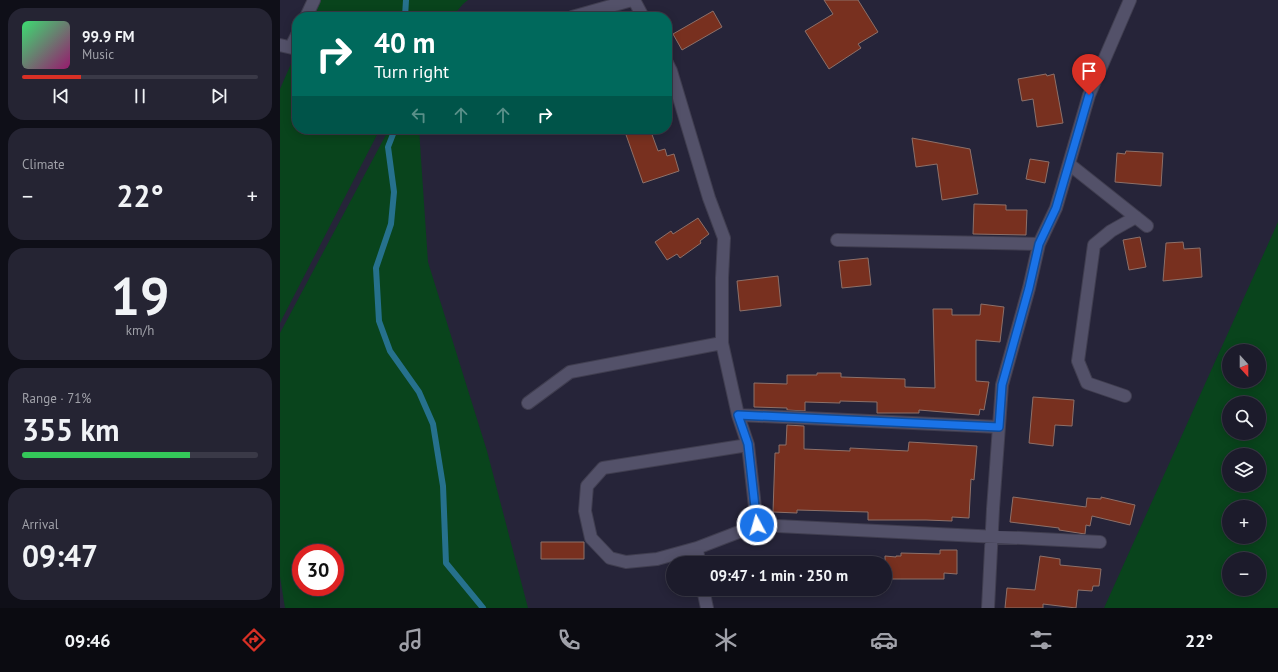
<!DOCTYPE html>
<meta charset="utf-8">
<style>
:root{--surface:#1c1b2b;--page:#252433;--text:#f1f3f6;--muted:#a0a1a9;--line:#3a3947;--accent:#d93025}
body{margin:0;font-family:"PT Sans",sans-serif;background:var(--page);color:var(--text);height:100vh;display:flex;flex-direction:column;font-size:15px;white-space:nowrap}
*{box-sizing:border-box;margin:0}
p{font-size:13px;color:var(--muted)}
.icon{flex:none;width:22px;height:22px;fill:none;stroke:currentColor;stroke-width:2;stroke-linecap:round;stroke-linejoin:round}
.map{position:relative;flex:1;overflow:hidden}
.side{display:flex;flex-direction:column;gap:8px;padding:8px;background:#0f0f18;width:280px}
.side>*{flex:none}
.banner{position:absolute;left:12px;top:12px;width:380px;height:122px;border-radius:16px;box-shadow:0 2px 10px #0003,0 0 0 1px var(--line);background:#00695c;color:#fff;overflow:hidden}
.needle{width:26px;rotate:159deg}
.fabs{position:absolute;left:942px;top:344px;display:grid;gap:8px}
.fabs a{display:grid;place-items:center;width:44px;height:44px;border-radius:50%;background:var(--surface);box-shadow:0 2px 10px #0003,0 0 0 1px var(--line);font-size:20px}
.speed{position:absolute;left:12px;top:544px;display:flex;gap:8px;font-size:20px;font-weight:700;text-align:center}
.speed>*{display:grid;place-content:center;width:52px;height:52px;border-radius:50%;background:var(--surface);box-shadow:0 2px 10px #0003,0 0 0 1px var(--line);line-height:1}
.speed .limit{border:6px solid #d22;background:#fff;color:#111}
.pin{position:absolute;display:grid;place-items:center;width:34px;height:34px;color:#fff;margin:-41px -17px;border-radius:50% 50% 50% 0;rotate:-45deg;box-shadow:0 0 4px #0007}
.pin .icon{rotate:45deg}
.me{position:absolute;width:44px;margin:-22px;rotate:354deg;stroke-linejoin:round;filter:drop-shadow(0 0 3px #0008)}
.turn{display:flex;align-items:center;gap:14px;height:84px;padding:0 16px;font-size:18px}
.turn .icon{width:52px;height:52px;stroke-width:2.5}
.turn b{display:block;font-size:28px;line-height:34px}
.lanes{display:flex;align-items:center;height:38px;padding:0 16px;background:#0003;justify-content:center;gap:20px;direction:ltr}
.lanes .off{opacity:.35}
.big{font-size:30px;font-weight:700;line-height:1.1}
.side .tile{flex:1;display:flex;flex-direction:column;justify-content:center;gap:6px;min-width:0;padding:0 14px;border-radius:16px;background:var(--page)}
.side .dial{align-items:center;gap:0}
.dial b{font-size:52px;line-height:1}
.song{display:flex;align-items:center;gap:12px}
.cover{width:48px;height:48px;border-radius:6px;background:linear-gradient(135deg,hsl(140 70% 55%),hsl(320 70% 35%))}
.played{height:4px;border-radius:2px;background:linear-gradient(90deg,var(--accent) 25%,var(--line) 25%)}
.keys{display:flex;justify-content:space-around;direction:ltr}
.heat{display:flex;justify-content:space-between;align-items:center;font-size:22px;direction:ltr}
.charge{height:6px;border-radius:3px;background:linear-gradient(90deg,#34c759 71%,var(--line) 0)}
.trip{position:absolute;left:386px;top:556px;width:226px;height:40px;border-radius:20px;background:var(--surface);box-shadow:0 2px 10px #0003,0 0 0 1px var(--line);font-weight:700;line-height:40px;text-align:center}
.tab-bar{display:flex;height:64px;justify-content:space-around;align-items:center;background:#0b0b11;color:var(--muted)}
.tab-bar .icon{width:28px;height:28px}
.tab-bar .selected{color:var(--accent)}
.tab-bar b{font-size:18px;color:var(--text)}
main{display:flex;flex:1;min-height:0}
.map>svg:first-child{display:block}
</style>
<main>
<section class="side">
<div class="tile">
<div class="song"><i class="cover"></i><div><b>99.9 FM</b><p>Music</p></div></div>
<div class="played"></div>
<div class="keys"><svg class="icon" aria-label="previous" viewBox="0 0 24 24"><path d="M18 5L8 12l10 7zM5 5v14"/></svg><svg class="icon" aria-label="pause" viewBox="0 0 24 24"><path d="M8 5v14M16 5v14"/></svg><svg class="icon" aria-label="next" viewBox="0 0 24 24"><path d="M6 5l10 7-10 7zM19 5v14"/></svg></div>
</div>
<div class="tile"><p>Climate</p>
<div class="heat"><a>−</a><b class="big">22°</b><a>+</a></div>
</div>
<div class="tile dial"><b>19</b><p>km/h</p></div>
<div class="tile"><p>Range · 71%</p><b class="big">355 km</b><div class="charge"></div></div>
<div class="tile"><p>Arrival</p><b class="big">09:47</b></div>
</section>
<div class="map">
<svg width="998" height="608" viewBox="0 0 998 608">
<rect width="100%" height="100%" fill="#262439"/>
<path fill="#09441c" fill-rule="evenodd" d="M 39,0 L 188,0 L 183,4 L 172,17 L 31,17 Z
M 17,50 L 17,129 L 100,129 L 0,323 L 0,89 Z
M 109,129 L 139,129 L 148,262 L 207,451 L 248,608 L 5,608 L 0,577 L 0,333 ZM 21,553 L 55,553 L 55,587 L 21,587 Z
M 998,222 L 998,608 L 824,608 ZM 949,351 L 979,351 L 979,381 L 949,381 ZM 949,403 L 979,403 L 979,433 L 949,433 ZM 949,455 L 979,455 L 979,485 L 949,485 ZM 949,507 L 979,507 L 979,537 L 949,537 ZM 949,559 L 979,559 L 979,589 L 949,589 Z"/>
<g fill="none" stroke-linecap="round" stroke-linejoin="round">
<path stroke="#26718d" stroke-width="6" d="M 125,17 L 126,0
M 115,129 L 108,147 L 114,192 L 111,224 L 96,268 L 99,321 L 110,351 L 139,392 L 153,424 L 163,486 L 166,563 L 203,608"/>
</g>
<path fill="#78301f" stroke="#8d7069" d="M 544,0 L 578,0 L 598,32 L 578,44 L 581,48 L 549,69 L 525,31 L 553,14 Z
M 433,11 L 442,27 L 402,50 L 393,34 Z
M 766,74 L 767,76 L 774,74 L 783,123 L 757,127 L 753,99 L 742,101 L 738,79 Z
M 344,129 L 370,129 L 378,151 L 385,149 L 387,156 L 394,154 L 399,171 L 363,183 Z
M 632,138 L 690,149 L 698,194 L 662,200 L 657,164 L 636,167 Z
M 846,151 L 883,153 L 881,186 L 835,182 L 837,153 L 845,154 Z
M 750,159 L 769,162 L 765,183 L 746,179 Z
M 694,204 L 726,205 L 726,210 L 747,210 L 746,235 L 693,234 Z
M 418,218 L 429,234 L 420,241 L 421,243 L 400,258 L 397,254 L 387,260 L 375,242 L 391,231 L 393,234 Z
M 860,237 L 866,267 L 849,270 L 843,240 Z
M 903,242 L 904,249 L 920,248 L 922,277 L 883,281 L 886,243 Z
M 588,258 L 591,285 L 562,288 L 559,261 Z
M 498,276 L 501,306 L 460,311 L 457,281 Z
M 701,304 L 724,307 L 720,342 L 696,340 L 696,381 L 709,382 L 704,410 L 700,409 L 699,415 L 639,410 L 639,413 L 597,413 L 597,402 L 560,401 L 560,403 L 525,402 L 525,411 L 507,410 L 507,408 L 474,407 L 474,383 L 507,384 L 507,375 L 537,375 L 537,373 L 561,373 L 561,377 L 625,379 L 625,387 L 655,388 L 653,309 L 672,309 L 672,315 L 700,315 Z
M 753,397 L 794,400 L 792,426 L 775,425 L 773,446 L 749,443 Z
M 507,425 L 524,426 L 524,449 L 570,451 L 570,448 L 628,451 L 629,442 L 697,446 L 694,480 L 691,479 L 689,518 L 672,517 L 672,521 L 646,520 L 588,520 L 588,512 L 517,510 L 517,513 L 493,512 L 495,453 L 499,453 L 499,445 L 506,445 Z
M 733,497 L 806,507 L 807,498 L 821,499 L 821,497 L 855,505 L 850,525 L 812,516 L 810,526 L 806,525 L 805,534 L 779,530 L 779,528 L 730,522 Z
M 261,542 L 304,542 L 304,559 L 261,559 Z
M 660,550 L 677,550 L 677,574 L 664,573 L 664,579 L 605,579 L 605,556 L 616,557 L 616,556 L 621,556 L 621,553 L 660,554 Z
M 760,556 L 780,559 L 780,565 L 821,569 L 819,586 L 813,586 L 812,591 L 798,590 L 796,608 L 763,604 L 763,608 L 725,608 L 727,588 L 755,590 Z"/>
<g fill="none" stroke-linecap="round" stroke-linejoin="round">
<defs>
<path id="minor" d="M 354,0 L 363,17
M 26,17 L 34,0
M 292,17 L 352,0
M 0,45 L 17,49
M 11,47 L 17,35
M 387,63 L 391,71 L 429,198 L 444,238 L 442,278 L 442,343 L 458,415
M 789,164 L 867,226
M 557,240 L 759,244
M 845,396 L 807,383 L 798,361 L 814,245 L 831,231 L 856,217
M 248,403 L 290,372 L 442,343
M 719,427 L 458,415 L 468,445 L 477,525 L 820,542
M 417,548 L 377,559 L 346,562 L 330,558 L 311,538 L 305,511 L 307,486 L 323,468 L 468,445
M 419,563 L 417,548 L 477,525
M 423,589 L 427,608
M 708,608 L 713,509 L 722,385 L 749,288 L 759,244 L 776,208 L 809,95 L 850,0"/>
</defs>
<use href="#minor" stroke="#403e50" stroke-width="14"/>
<use href="#minor" stroke="#535169" stroke-width="12"/>
</g>
<g fill="none" stroke-linecap="round" stroke-linejoin="round">
<defs>
<path id="route" d="M 477,525 L 468,444 L 458,415 L 719,427 L 722,385 L 749,288 L 759,244 L 776,208 L 809,95"/>
</defs>
<use href="#route" stroke="#114b97" stroke-width="10"/>
<use href="#route" stroke="#1a73e8" stroke-width="7"/>
</g>
</svg>
<div class="fabs">
<a><svg class="needle" viewBox="-14 -14 28 28"><path d="M0-13l5 13h-10z" fill="#e53935"/><path d="M0 13l5-13h-10z" fill="#a0a1a9"/></svg></a>
<a><svg class="icon" aria-label="search" viewBox="0 0 24 24"><circle cx="10" cy="10" r="6"/><path d="M15 15l6 6"/></svg></a>
<a><svg class="icon" aria-label="layers" viewBox="0 0 24 24"><path d="M12 4l9 5-9 5-9-5zM3 14l9 5 9-5"/></svg></a>
<a>+</a>
<a>−</a>
</div>
<div class="speed"><div class="limit">30</div></div>
<div class="pin" style="left:809px;top:95px;background:#d93025"><svg class="icon" aria-label="arrive" viewBox="0 0 24 24"><path d="M6 21V4h12l-3 4 3 4H6"/></svg></div>
<svg class="me" style="left:477px;top:525px" viewBox="-20 -20 40 40"><circle r="17" fill="#1a73e8" stroke="#fff" stroke-width="3"/><path d="M0-11L8 9 0 5-8 9z" fill="#fff"/></svg>
<div class="trip">09:47 · 1 min · 250 m</div>
<div class="banner">
<div class="turn"><svg class="icon" aria-label="right" viewBox="0 0 24 24"><path d="M7 20v-9h11M14 6l5 5-5 5"/></svg><div><b>40 m</b>Turn right</div></div>
<div class="lanes"><svg class="icon off" aria-label="left" viewBox="0 0 24 24"><path d="M17 20v-9H6M10 6l-5 5 5 5"/></svg><svg class="icon off" aria-label="ahead" viewBox="0 0 24 24"><path d="M12 20V5M6 11l6-6 6 6"/></svg><svg class="icon off" aria-label="ahead" viewBox="0 0 24 24"><path d="M12 20V5M6 11l6-6 6 6"/></svg><svg class="icon" aria-label="right" viewBox="0 0 24 24"><path d="M7 20v-9h11M14 6l5 5-5 5"/></svg></div>
</div>
</div>
</main>
<nav class="tab-bar">
<b>09:46</b>
<svg class="icon selected" aria-label="directions" viewBox="0 0 24 24"><path d="M12 3l9 9-9 9-9-9zM9 14v-3h6M13 9l2 2-2 2"/></svg>
<svg class="icon" aria-label="music" viewBox="0 0 24 24"><path d="M9 18V5l10-2v13"/><circle cx="6" cy="18" r="3"/><circle cx="16" cy="16" r="3"/></svg>
<svg class="icon" aria-label="phone" viewBox="0 0 24 24"><path d="M5 4h4l2 5-3 2q2 4 5 5l2-3 5 2v4C11 20 4 13 5 4z"/></svg>
<svg class="icon" aria-label="climate" viewBox="0 0 24 24"><path d="M12 3v18M4 7l16 10M4 17L20 7"/></svg>
<svg class="icon" aria-label="car" viewBox="0 0 24 24"><path d="M5 17H2v-5l4-1 3-4h7l3 4 3 1v5h-3M9 17h6M6 11h13"/><circle cx="7" cy="17" r="2"/><circle cx="17" cy="17" r="2"/></svg>
<svg class="icon" aria-label="filters" viewBox="0 0 24 24"><path d="M4 7h16M4 17h16"/><circle cx="9" cy="7" r="2"/><circle cx="15" cy="17" r="2"/></svg>
<b>22°</b>
</nav>
